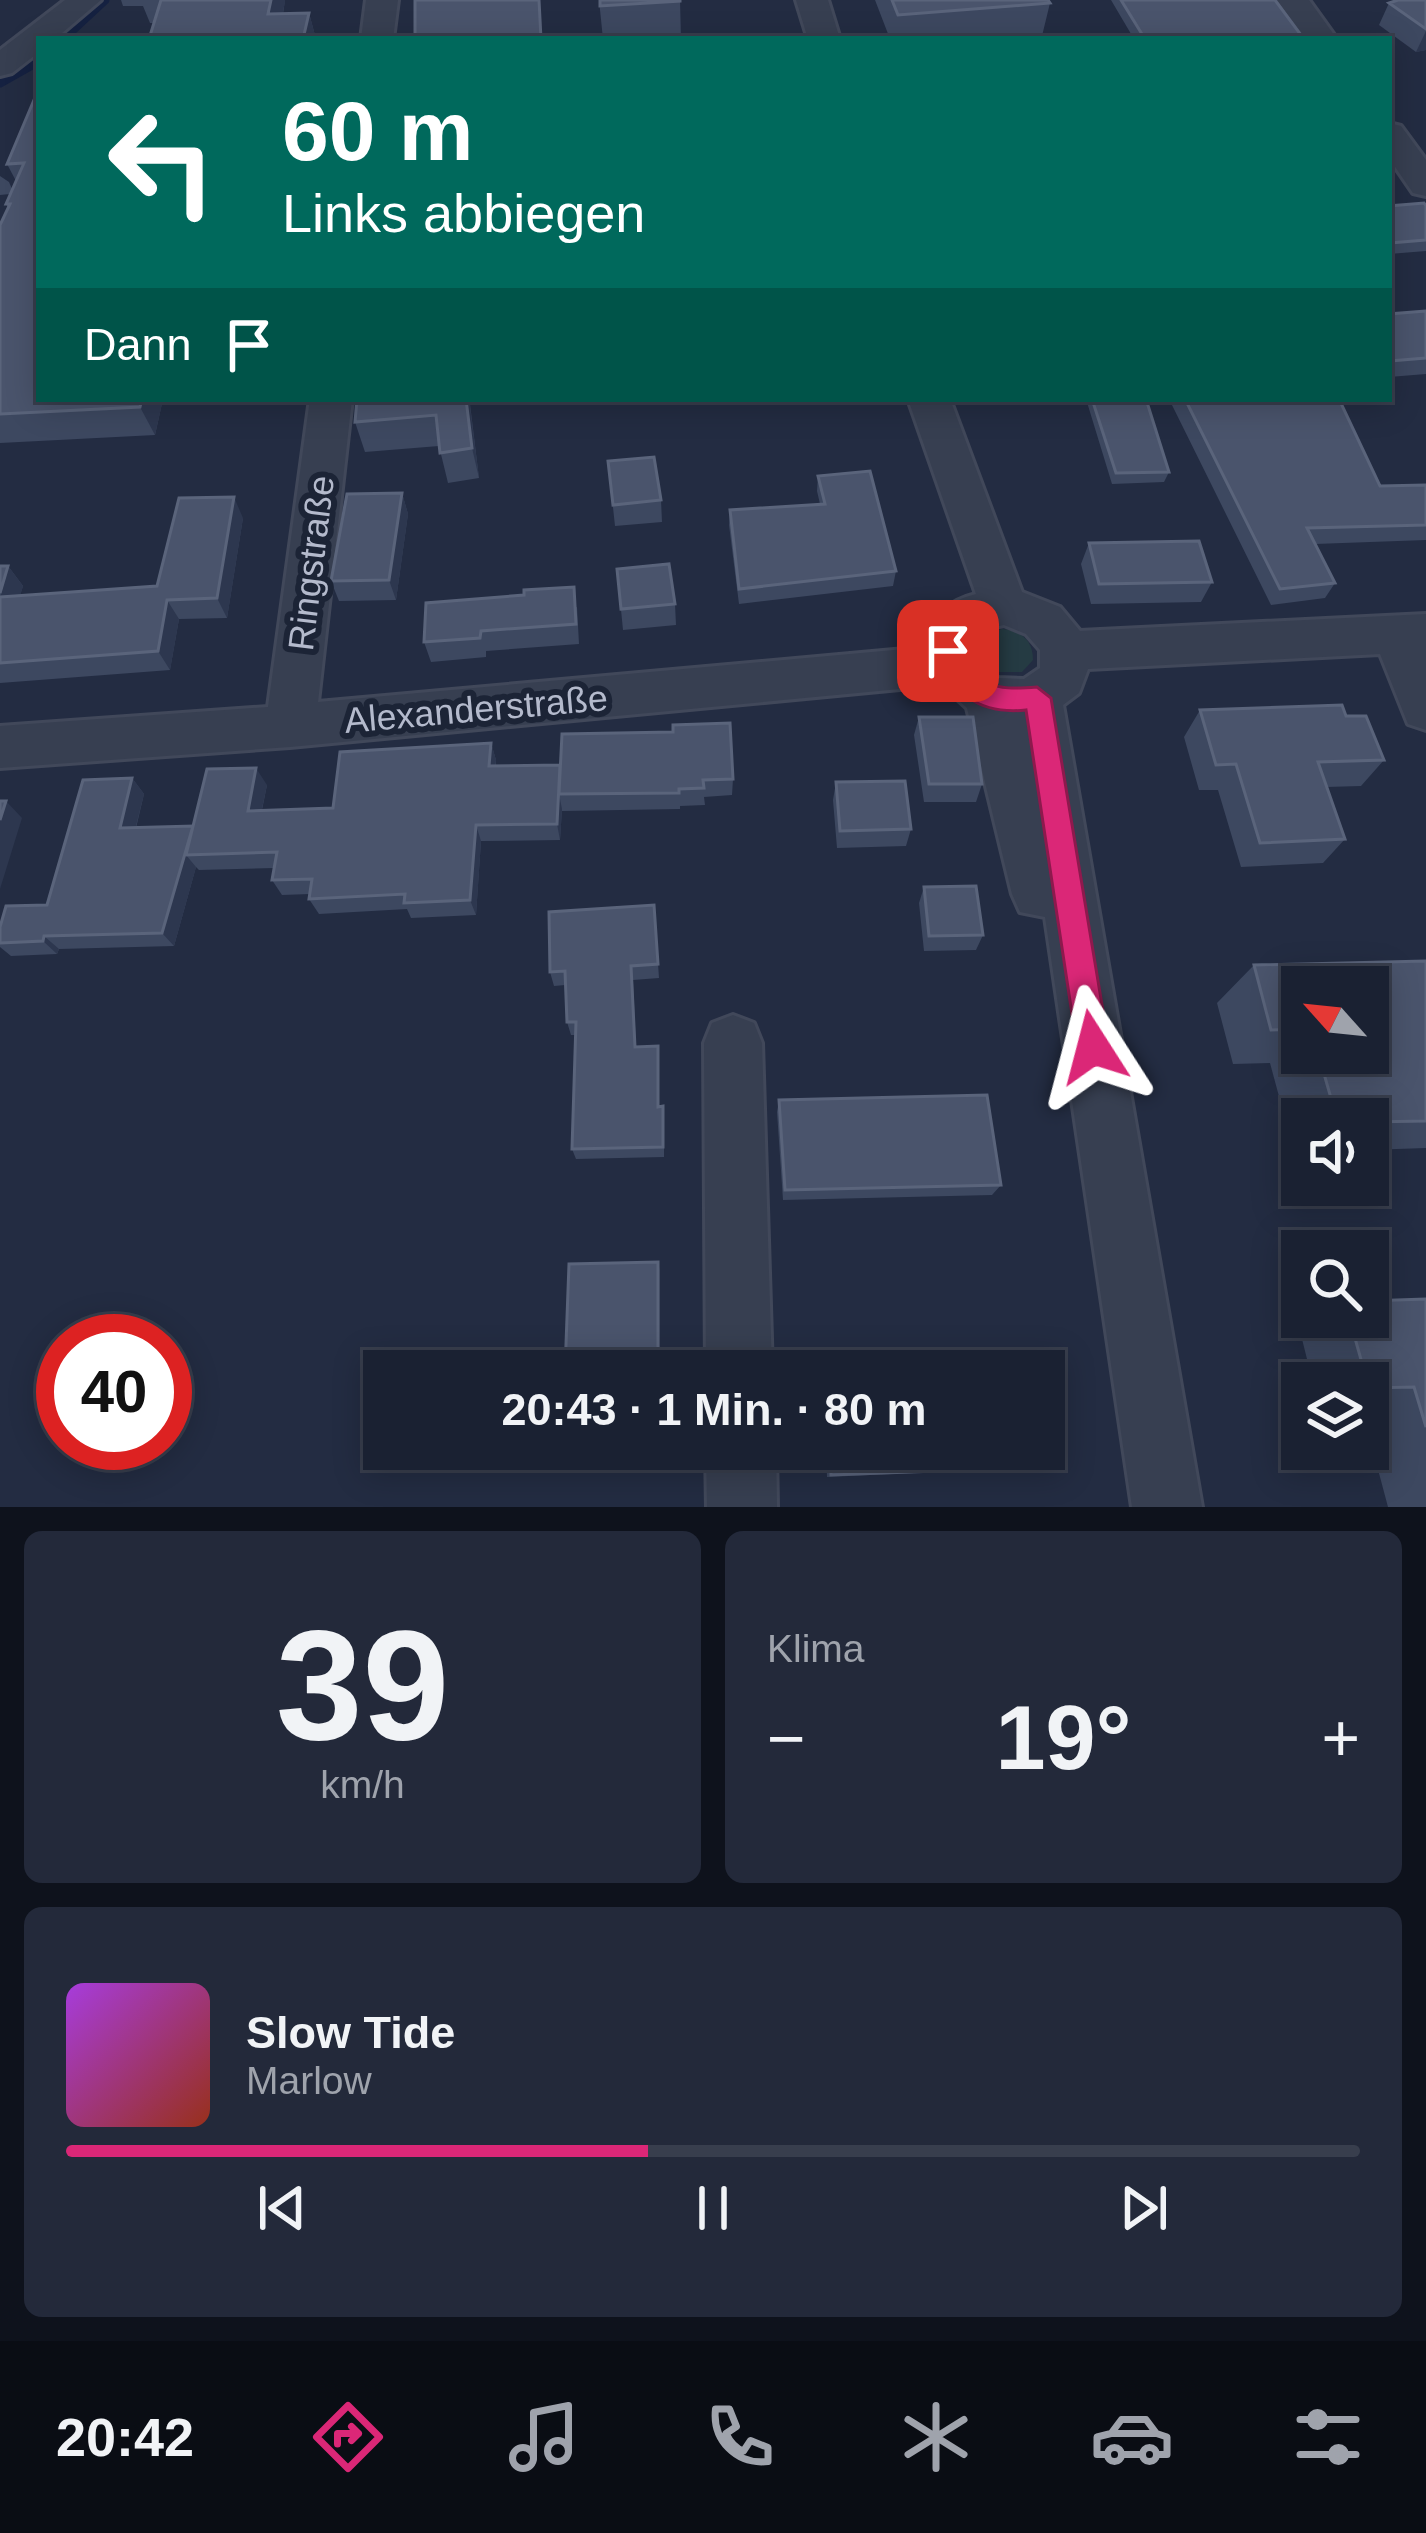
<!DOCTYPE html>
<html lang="de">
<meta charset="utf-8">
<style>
:root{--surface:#1a2132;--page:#23293a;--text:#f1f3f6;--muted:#9fa3ac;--line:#383e4d;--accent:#db2777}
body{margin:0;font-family:Arial,sans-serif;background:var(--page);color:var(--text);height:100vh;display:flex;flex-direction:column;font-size:45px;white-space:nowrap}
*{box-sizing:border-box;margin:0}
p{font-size:39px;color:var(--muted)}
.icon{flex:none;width:66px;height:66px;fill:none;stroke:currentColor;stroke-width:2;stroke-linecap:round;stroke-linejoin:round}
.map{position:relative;height:1507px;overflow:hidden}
.side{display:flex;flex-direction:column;gap:24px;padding:24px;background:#0e121c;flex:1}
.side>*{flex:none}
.guide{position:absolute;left:36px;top:36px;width:1356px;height:366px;border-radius:0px;box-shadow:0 6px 30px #0003,0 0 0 3px var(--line);background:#00695c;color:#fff;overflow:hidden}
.needle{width:78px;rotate:297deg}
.buttons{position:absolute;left:1281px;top:966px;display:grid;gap:24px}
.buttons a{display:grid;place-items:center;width:108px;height:108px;border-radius:0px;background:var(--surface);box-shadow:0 6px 30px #0003,0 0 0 3px var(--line);font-size:60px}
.speed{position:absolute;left:36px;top:1314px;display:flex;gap:24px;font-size:60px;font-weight:700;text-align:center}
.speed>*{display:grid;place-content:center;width:156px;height:156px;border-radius:50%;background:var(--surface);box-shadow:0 6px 30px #0003,0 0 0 3px var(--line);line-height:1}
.speed .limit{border:18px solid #d22;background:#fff;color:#111}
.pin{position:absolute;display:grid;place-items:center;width:102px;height:102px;color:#fff;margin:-51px;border-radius:24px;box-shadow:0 6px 18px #0006}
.me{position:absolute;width:132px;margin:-66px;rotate:351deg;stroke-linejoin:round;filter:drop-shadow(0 0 9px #0008)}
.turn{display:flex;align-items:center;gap:42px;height:252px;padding:0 48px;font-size:54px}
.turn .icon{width:156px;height:156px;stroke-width:2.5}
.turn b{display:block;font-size:84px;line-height:102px}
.then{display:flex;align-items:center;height:114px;padding:0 48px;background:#0003;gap:24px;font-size:45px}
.big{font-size:90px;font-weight:800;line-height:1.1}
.side .card{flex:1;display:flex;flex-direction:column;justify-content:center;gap:18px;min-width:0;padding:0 42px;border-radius:18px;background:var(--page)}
.side .dial{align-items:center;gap:0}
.dial b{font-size:156px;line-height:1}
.song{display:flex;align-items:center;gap:36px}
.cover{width:144px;height:144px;border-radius:18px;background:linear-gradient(135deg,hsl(280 70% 55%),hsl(10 70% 35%))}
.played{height:12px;border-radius:6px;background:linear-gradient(90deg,var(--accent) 45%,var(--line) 45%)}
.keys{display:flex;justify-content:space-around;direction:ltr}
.heat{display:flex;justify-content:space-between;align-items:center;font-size:66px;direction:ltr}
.side .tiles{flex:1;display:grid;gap:24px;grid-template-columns:1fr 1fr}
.card:last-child{grid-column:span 2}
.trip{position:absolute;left:363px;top:1350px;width:702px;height:120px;border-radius:0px;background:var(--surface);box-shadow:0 6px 30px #0003,0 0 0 3px var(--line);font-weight:800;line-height:120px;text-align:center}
.tabs{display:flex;height:192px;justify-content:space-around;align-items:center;background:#0a0d14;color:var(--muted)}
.tabs .icon{width:84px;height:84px}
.tabs .selected{color:var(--accent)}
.tabs b{font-size:54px;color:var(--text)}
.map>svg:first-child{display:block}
</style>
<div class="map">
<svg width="1426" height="1507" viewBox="0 0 1426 1507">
<rect width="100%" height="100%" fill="#232c42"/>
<path fill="#253b43" d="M 1002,629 C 1021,631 1033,640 1033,660 L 1022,672 L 993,672 L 979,659 L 980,637 Z"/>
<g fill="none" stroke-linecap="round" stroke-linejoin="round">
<path stroke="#152141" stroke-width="9" d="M 63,39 L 105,0
M 0,83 L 39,61"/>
<defs>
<path id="minor" d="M 65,0 L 101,0 L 55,39 L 39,39 L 39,52 L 12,73 L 0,76 L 0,50 Z
M 366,0 L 398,0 L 393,39 L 361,39 Z
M 796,0 L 828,0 L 840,39 L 808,39 Z
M 1277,0 L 1309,0 L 1337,39 L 1305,39 Z
M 1389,123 L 1401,126 L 1426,160 L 1426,196 L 1413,193 L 1389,158 Z
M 310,399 L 352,399 L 318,702 L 927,647 C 930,616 948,601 976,594 L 908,399 L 950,399 L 1022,592 L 1060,607 L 1080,631 L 1426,614 L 1426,730 L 1408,724 L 1380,654 L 1088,669 L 1079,693 L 1063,705 L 1202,1507 L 1132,1507 L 1045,917 L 1020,912 L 1012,894 L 967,708 L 942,685 L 290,747 L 0,768 L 0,726 L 268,707 ZM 1004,625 L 1026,634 L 1040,650 L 1040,668 L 1024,679 L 998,678 L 975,653 L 976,638 L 984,629 Z
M 733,1015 L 754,1023 L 762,1043 L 772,1371 L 706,1371 L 704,1043 L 712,1023 Z
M 706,1449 L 776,1449 L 777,1507 L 707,1507 Z"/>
</defs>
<use href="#minor" stroke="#41485a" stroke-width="6"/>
<use href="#minor" fill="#373f51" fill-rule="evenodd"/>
</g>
<path fill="#3d4860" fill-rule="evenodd" d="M 121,0 L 285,0 L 283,14 L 309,13 L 316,39 L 149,39 L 154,23 L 150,23 L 143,6 L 123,6 Z
M 599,0 L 680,0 L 681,39 L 603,39 Z
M 875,0 L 1048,0 L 1050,3 L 1042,36 L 1007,39 L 890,39 Z
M 1111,0 L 1275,0 L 1304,39 L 1134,39 Z
M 1426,0 L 1426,50 L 1416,52 L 1379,25 L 1389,3 Z
M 39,88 L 39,399 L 163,399 L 155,435 L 0,443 L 0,225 L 8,208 L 6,204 L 10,194 L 0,195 L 0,176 L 9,182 L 12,189 L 16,181 L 7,164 Z
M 1389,206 L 1426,206 L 1426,251 L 1389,254 Z
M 1426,311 L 1426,374 L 1389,377 L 1389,314 Z
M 357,399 L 539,399 L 470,404 L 479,478 L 448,483 L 439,446 L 365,452 L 355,422 Z
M 1086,399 L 1146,399 L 1169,472 L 1164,482 L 1112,484 Z
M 1169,399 L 1339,399 L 1380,486 L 1426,485 L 1426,540 L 1315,544 L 1335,583 L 1325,598 L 1271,605 Z
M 608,461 L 661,500 L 662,522 L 615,526 Z
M 818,476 L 896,571 L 893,586 L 739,604 L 729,525 L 730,510 L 820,504 L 817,491 Z
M 402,493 L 408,514 L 396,600 L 339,601 L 331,581 Z
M 243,518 L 227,618 L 179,619 L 170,670 L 0,683 L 0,566 L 8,566 L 23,586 L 20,595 L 157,586 Z
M 1089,543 L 1212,582 L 1201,602 L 1091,604 L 1081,564 Z
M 617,569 L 675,604 L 676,625 L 623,630 Z
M 577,607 L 579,644 L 486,651 L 486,657 L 431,662 L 424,642 Z
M 1200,710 L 1346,716 L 1384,760 L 1361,786 L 1326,787 L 1345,839 L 1323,863 L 1241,867 L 1218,790 L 1199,790 L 1184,737 Z
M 919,717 L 982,784 L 976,802 L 924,802 L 914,735 Z
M 491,743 L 496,760 L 496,766 L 733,779 L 732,795 L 704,797 L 705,805 L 680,806 L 680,809 L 562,811 L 562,809 L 560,840 L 481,841 L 476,915 L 411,918 L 407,909 L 319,914 L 309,899 L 310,894 L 282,895 L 272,880 L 274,868 L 199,870 L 196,867 L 174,946 L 59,949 L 57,954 L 11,956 L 0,947 L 0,927 L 47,905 L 132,778 L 144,794 L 136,828 L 193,826 L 267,785 L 262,810 L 333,808 Z
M 836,782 L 911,829 L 906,846 L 837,848 L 833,800 Z
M 924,887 L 983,935 L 976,950 L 924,951 L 919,903 Z
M 654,905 L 659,978 L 633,980 L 636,1047 L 658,1046 L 659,1107 L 664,1118 L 664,1157 L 576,1159 L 572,1149 L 576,1035 L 571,1035 L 567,1022 L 565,985 L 554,986 L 550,972 Z
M 1426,961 L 1426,1148 L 1368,1150 L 1368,1119 L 1302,1119 L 1302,1152 L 1294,1152 L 1270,1063 L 1233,1064 L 1217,1003 L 1254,965 ZM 1302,987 L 1368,1053 L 1302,1053 Z
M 779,1100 L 1001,1185 L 992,1195 L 783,1200 L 777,1112 Z
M 1426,1299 L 1426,1507 L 1388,1507 L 1368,1432 L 1368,1383 L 1313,1383 L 1297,1319 L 1302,1317 L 1368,1317 Z
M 826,1449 L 1041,1449 L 1044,1467 L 827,1477 Z"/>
<path fill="#2d374f" d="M 271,0 L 285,0 L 285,2 L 277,39 L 268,14 Z
M 309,13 L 316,39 L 303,39 Z
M 1426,31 L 1426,50 L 1416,52 Z
M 142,399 L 163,399 L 155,435 L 140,407 Z
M 466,399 L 469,399 L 479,478 L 472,448 Z
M 402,493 L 408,514 L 396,600 L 389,580 Z
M 234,497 L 243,518 L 227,618 L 217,598 Z
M 8,566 L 23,586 L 14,616 L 0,598 Z
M 167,600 L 179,619 L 170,670 L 158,651 Z
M 491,743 L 496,760 L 494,783 L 489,766 Z
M 256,768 L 267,785 L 258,827 L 248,811 Z
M 132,778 L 144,794 L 132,842 L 120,828 Z
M 559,794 L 562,809 L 560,840 L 557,824 Z
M 6,801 L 22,818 L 0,889 L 0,820 Z
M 476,825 L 481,841 L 476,915 L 470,900 Z
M 193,826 L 186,855 L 196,867 L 174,946 L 162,933 Z
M 44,936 L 59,949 L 57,954 L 43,941 Z
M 658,1262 L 660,1270 L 660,1371 L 658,1371 Z"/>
<path fill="#4a546c" stroke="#5a647b" stroke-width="3" d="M 161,0 L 271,0 L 268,14 L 309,13 L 303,39 L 149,39 Z
M 415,0 L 539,0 L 541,39 L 415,39 Z
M 600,0 L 680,0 L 680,1 L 600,6 Z
M 892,0 L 1048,0 L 1050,3 L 898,15 Z
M 1121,0 L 1275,0 L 1304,39 L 1145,39 Z
M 1398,0 L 1426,0 L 1426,29 L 1389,3 Z
M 39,88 L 39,399 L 142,399 L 140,407 L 0,414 L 0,225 L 10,204 L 6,204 L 24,163 L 7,164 Z
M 1424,203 L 1426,206 L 1426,240 L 1389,243 L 1389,206 Z
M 1426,311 L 1426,358 L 1389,361 L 1389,314 Z
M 357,399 L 466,399 L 472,448 L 440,453 L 436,415 L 355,422 Z
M 1092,399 L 1146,399 L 1169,472 L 1116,473 Z
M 1185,399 L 1339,399 L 1380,486 L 1426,485 L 1426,525 L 1307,528 L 1335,583 L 1280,589 Z
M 654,457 L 661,500 L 613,505 L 608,461 Z
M 870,471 L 896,571 L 739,589 L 730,510 L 825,504 L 818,476 Z
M 402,493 L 389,580 L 331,581 L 347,494 Z
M 234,497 L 217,598 L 167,600 L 158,651 L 0,663 L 0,597 L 157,586 L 179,498 Z
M 1199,541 L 1212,582 L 1099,584 L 1089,543 Z
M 669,564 L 675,604 L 621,609 L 617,569 Z
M 0,566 L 8,566 L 0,593 Z
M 574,587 L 576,624 L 481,631 L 480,638 L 424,642 L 426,603 L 524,595 L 524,590 Z
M 1342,705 L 1346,716 L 1366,716 L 1384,760 L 1318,762 L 1345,839 L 1260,843 L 1236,764 L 1216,765 L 1200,710 Z
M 919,717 L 973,717 L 982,784 L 929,784 Z
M 730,723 L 733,779 L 703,780 L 704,788 L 679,789 L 679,793 L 559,794 L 562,734 L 673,732 L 673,725 Z
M 491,743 L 489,766 L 560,765 L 557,824 L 476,825 L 470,900 L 404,903 L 405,894 L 309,899 L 312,879 L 272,880 L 277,852 L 186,855 L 207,769 L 256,768 L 248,811 L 333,808 L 340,752 Z
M 132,778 L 120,828 L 193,826 L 162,933 L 44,936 L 43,941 L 0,943 L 0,927 L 6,906 L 47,905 L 83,780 Z
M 905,781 L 911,829 L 840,831 L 836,782 Z
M 0,801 L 6,801 L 0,820 Z
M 976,886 L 983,935 L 929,936 L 924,887 Z
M 654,905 L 658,964 L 631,966 L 635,1047 L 658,1046 L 658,1107 L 663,1106 L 663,1147 L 572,1149 L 576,1022 L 567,1022 L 565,971 L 550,972 L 549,912 Z
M 1426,961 L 1426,1121 L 1368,1122 L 1368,1119 L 1337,1119 L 1318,1053 L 1368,1053 L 1368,987 L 1302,987 L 1302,1029 L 1271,1030 L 1254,965 Z
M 987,1095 L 1001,1185 L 785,1190 L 779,1100 Z
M 658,1262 L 658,1371 L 565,1371 L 569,1264 Z
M 1426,1299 L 1426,1427 L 1414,1387 L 1369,1388 L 1349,1317 L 1368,1317 L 1368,1301 Z
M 1030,1359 L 1031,1371 L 825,1371 L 825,1366 Z
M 830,1449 L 1041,1449 L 1044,1467 L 831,1475 Z"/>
<path fill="#db2777" stroke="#8e194d" stroke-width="3" d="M 948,641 L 957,644 C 979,686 991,691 1037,687 L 1051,698 L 1109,1047 L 1104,1058 L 1093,1063 L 1082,1058 L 1077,1047 L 1026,710 C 977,715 954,693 935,651 Z"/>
<g text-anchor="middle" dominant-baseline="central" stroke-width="12" stroke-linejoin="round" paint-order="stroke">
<g font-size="36" fill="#b4bacc" stroke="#1c2436">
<text transform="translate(311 563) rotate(-83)">Ringstraße</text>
<text transform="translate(476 709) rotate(-5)">Alexanderstraße</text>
</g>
</g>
</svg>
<div class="buttons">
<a><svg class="needle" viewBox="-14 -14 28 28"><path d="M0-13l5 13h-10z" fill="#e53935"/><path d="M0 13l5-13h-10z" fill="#9fa3ac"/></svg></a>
<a><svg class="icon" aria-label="sound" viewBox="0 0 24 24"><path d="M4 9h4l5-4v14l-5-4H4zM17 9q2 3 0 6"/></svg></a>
<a><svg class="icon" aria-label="search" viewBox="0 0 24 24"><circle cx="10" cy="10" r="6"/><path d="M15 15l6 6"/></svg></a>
<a><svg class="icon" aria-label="layers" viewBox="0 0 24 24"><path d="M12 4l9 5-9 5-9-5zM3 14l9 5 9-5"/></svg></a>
</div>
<div class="speed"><div class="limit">40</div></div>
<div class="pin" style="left:948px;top:651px;background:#d93025"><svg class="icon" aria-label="arrive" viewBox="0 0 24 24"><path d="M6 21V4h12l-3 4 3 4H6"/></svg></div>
<svg class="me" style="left:1093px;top:1047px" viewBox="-20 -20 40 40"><path d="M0-17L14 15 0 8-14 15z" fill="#db2777" stroke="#fff" stroke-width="4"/></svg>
<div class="trip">20:43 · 1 Min. · 80 m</div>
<div class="guide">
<div class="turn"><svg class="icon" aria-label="left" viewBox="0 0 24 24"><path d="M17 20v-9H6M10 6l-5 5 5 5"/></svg><div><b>60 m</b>Links abbiegen</div></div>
<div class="then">Dann<svg class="icon" aria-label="arrive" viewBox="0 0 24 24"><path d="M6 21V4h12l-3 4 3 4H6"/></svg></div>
</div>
</div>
<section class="side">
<div class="tiles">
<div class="card dial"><b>39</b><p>km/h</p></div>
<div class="card"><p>Klima</p>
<div class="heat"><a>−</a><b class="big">19°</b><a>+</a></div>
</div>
<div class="card">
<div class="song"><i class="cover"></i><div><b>Slow Tide</b><p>Marlow</p></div></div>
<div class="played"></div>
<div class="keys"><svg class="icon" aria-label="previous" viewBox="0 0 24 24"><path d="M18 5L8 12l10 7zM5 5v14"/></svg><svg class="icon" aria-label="pause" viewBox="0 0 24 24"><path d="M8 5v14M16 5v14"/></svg><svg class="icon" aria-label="next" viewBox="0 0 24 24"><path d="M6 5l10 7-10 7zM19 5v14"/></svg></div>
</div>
</div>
</section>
<nav class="tabs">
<b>20:42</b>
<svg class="icon selected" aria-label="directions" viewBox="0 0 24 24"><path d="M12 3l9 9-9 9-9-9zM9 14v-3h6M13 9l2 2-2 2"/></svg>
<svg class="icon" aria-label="music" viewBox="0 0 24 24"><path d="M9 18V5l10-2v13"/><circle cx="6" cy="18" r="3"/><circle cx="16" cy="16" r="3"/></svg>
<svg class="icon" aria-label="phone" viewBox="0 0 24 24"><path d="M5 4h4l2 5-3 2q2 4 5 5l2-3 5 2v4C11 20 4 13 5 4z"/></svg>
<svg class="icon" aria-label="climate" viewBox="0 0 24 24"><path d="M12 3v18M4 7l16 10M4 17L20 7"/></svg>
<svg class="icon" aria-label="car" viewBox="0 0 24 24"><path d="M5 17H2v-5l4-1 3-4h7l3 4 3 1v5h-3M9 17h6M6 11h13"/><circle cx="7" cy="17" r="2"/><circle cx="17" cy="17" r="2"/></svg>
<svg class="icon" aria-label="filters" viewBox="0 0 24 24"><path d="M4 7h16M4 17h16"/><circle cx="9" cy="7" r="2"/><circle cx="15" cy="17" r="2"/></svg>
</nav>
